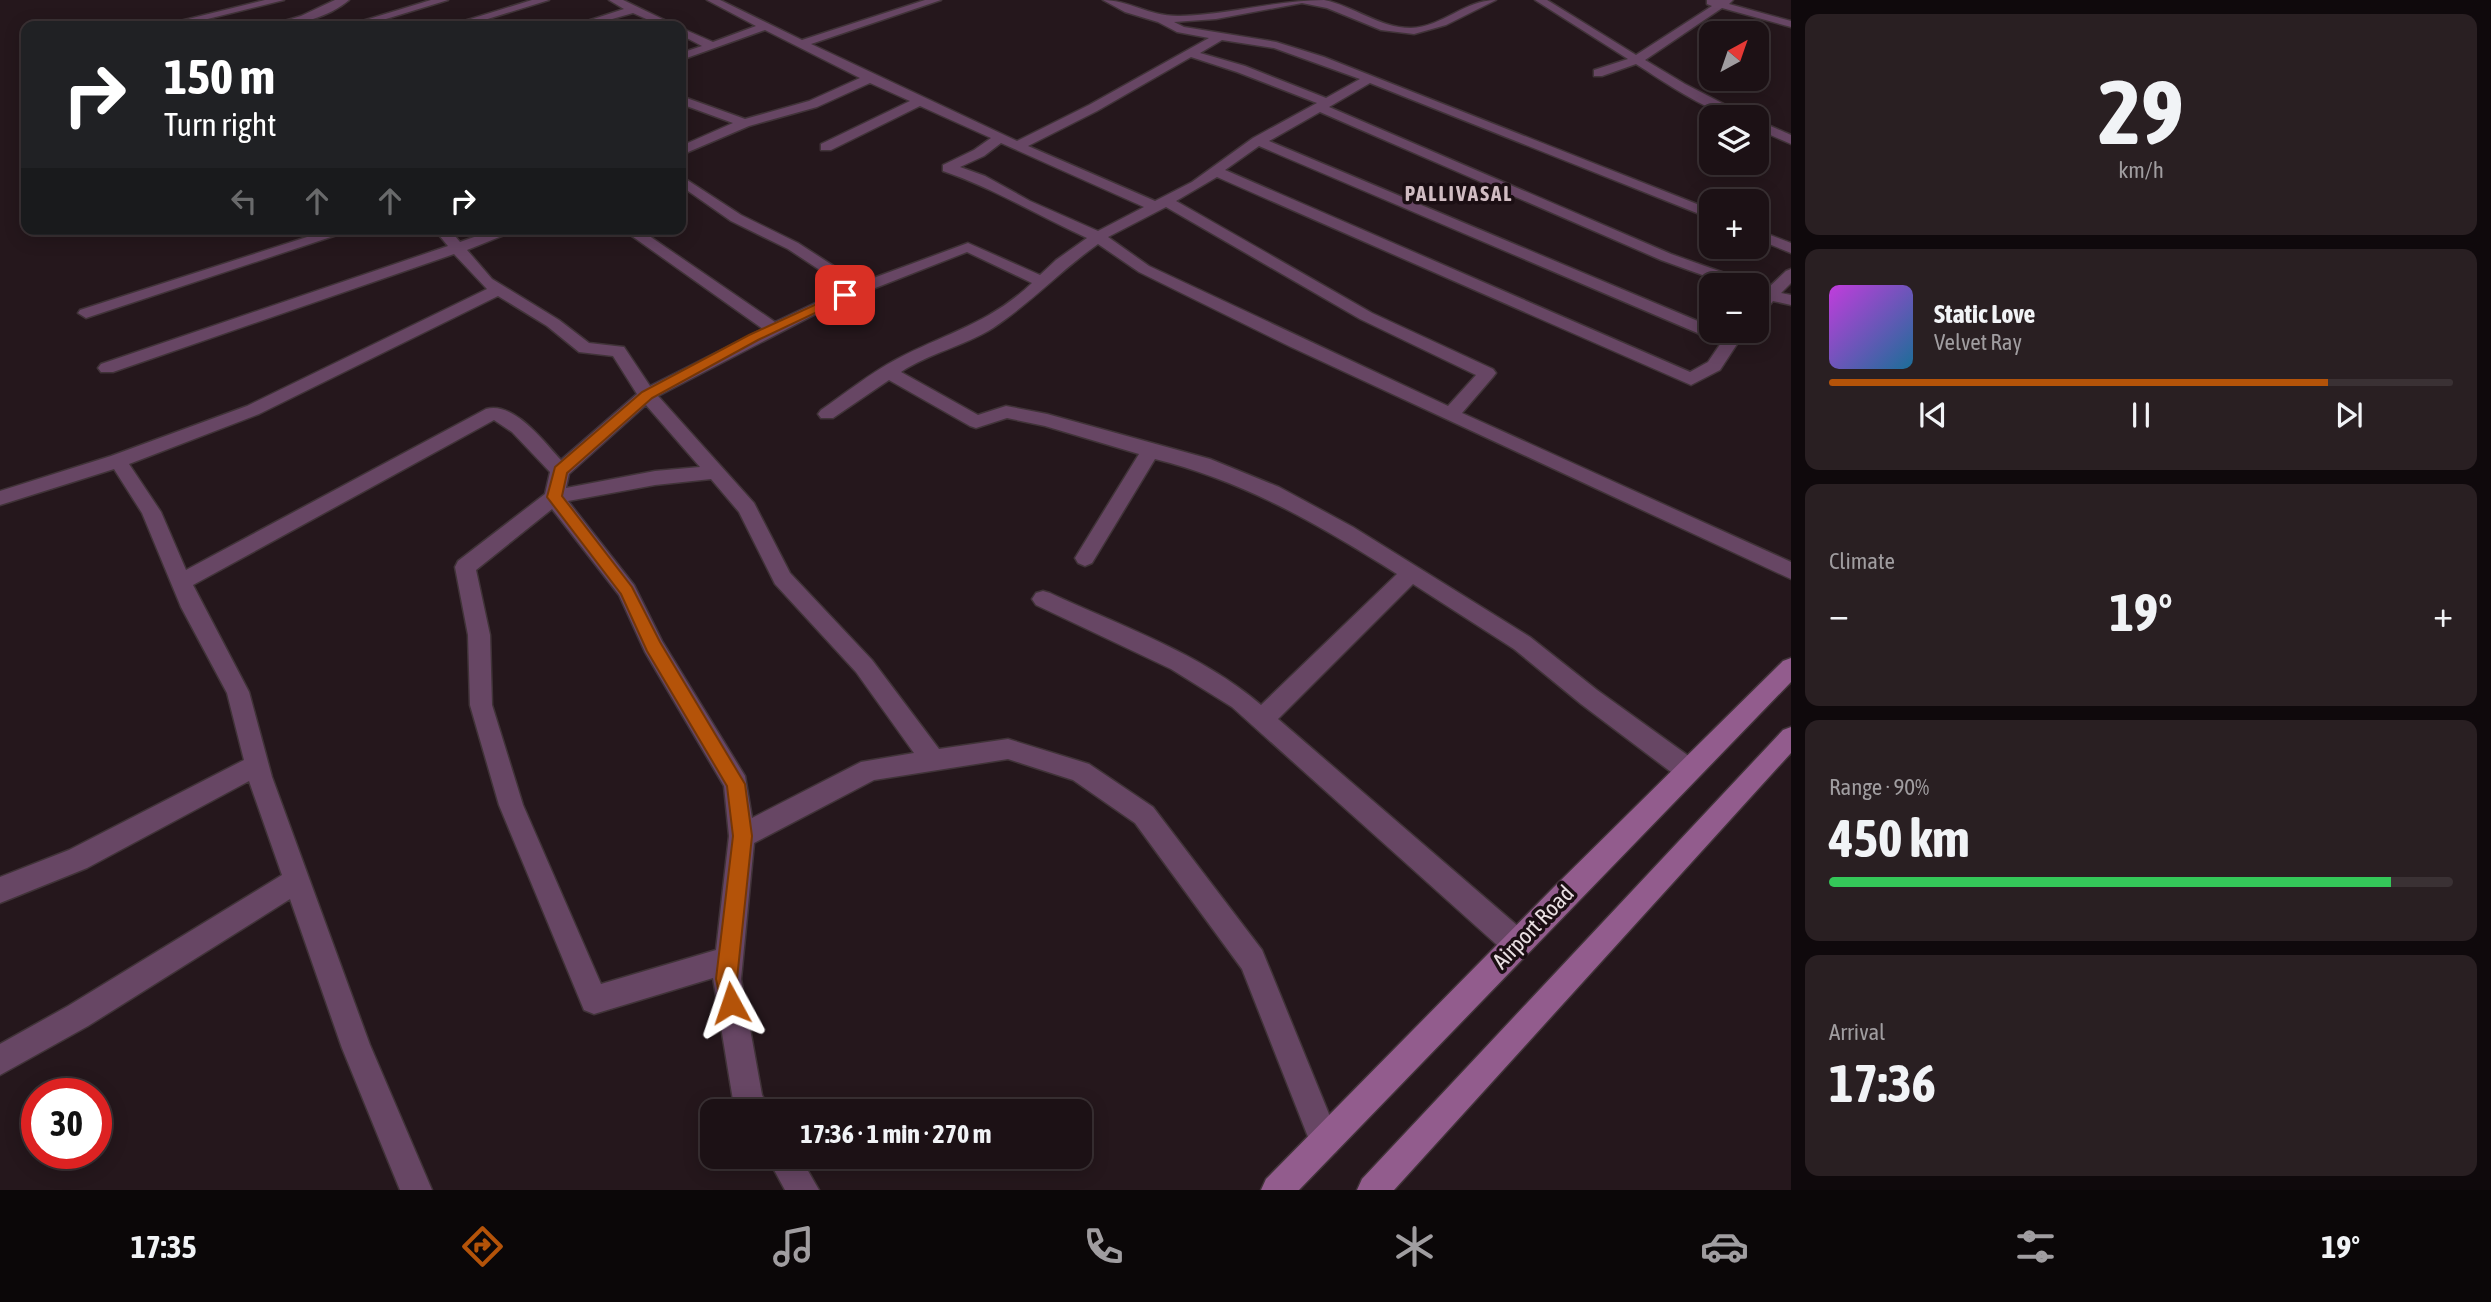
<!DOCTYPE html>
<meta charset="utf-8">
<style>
:root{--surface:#1c1115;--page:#291f22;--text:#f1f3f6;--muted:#a09da0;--line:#3a3134;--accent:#b45309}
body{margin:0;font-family:"Asap Condensed",sans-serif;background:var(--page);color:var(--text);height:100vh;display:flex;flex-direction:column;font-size:26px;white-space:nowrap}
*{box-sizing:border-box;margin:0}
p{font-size:23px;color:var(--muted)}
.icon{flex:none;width:38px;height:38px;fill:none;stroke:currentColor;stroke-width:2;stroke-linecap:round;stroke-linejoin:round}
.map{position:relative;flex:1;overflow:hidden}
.panel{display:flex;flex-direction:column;gap:14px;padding:14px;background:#0f090c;width:700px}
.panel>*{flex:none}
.hud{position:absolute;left:21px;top:21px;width:665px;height:214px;border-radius:14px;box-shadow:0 4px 18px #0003,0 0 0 2px var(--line);background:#202124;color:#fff;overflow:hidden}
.needle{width:46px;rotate:40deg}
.tools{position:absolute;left:1699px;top:21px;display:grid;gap:14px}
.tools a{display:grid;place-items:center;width:70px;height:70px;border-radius:14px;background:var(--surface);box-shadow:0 4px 18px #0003,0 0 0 2px var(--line);font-size:35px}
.speed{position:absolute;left:21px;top:1078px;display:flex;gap:14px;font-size:35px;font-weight:700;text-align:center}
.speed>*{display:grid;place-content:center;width:91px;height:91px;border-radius:50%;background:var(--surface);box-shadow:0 4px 18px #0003,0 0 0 2px var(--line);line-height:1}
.speed .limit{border:10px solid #d22;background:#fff;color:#111}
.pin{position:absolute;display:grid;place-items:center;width:60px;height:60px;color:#fff;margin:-30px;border-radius:14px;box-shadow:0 4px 10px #0006}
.me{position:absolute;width:77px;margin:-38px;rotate:355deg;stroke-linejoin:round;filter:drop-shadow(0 0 5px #0008)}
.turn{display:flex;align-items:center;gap:24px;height:147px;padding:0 28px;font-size:32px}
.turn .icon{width:91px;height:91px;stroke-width:2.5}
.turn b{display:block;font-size:49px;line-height:60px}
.lanes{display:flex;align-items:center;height:66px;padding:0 28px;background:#0003;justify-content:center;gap:35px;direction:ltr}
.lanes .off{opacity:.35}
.big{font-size:52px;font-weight:700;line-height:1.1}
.panel .tile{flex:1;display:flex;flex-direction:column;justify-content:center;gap:10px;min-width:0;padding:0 24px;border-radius:14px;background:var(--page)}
.panel .dial{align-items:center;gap:0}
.dial b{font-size:91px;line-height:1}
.song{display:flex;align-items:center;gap:21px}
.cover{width:84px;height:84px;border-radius:10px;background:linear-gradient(135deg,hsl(290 70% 55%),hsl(200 70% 35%))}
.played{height:7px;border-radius:4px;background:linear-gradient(90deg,var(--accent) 80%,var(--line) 80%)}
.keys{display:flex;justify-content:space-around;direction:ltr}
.heat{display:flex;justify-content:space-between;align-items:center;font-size:38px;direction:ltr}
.charge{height:10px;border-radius:5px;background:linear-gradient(90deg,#34c759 90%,var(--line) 0)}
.trip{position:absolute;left:700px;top:1099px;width:392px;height:70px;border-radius:14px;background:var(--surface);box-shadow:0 4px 18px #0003,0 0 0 2px var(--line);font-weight:700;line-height:70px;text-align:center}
.dock{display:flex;height:112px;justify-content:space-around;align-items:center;background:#0b0708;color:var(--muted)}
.dock .icon{width:49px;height:49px}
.dock .on{color:var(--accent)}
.dock b{font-size:32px;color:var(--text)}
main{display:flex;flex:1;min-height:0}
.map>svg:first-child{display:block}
</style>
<main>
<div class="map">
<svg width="1791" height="1190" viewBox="0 0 1791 1190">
<rect width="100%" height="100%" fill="#25171c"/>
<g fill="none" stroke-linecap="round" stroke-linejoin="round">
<defs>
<path id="street" d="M 265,0 L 284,0 L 179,26 L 160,26 Z
M 335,0 L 349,0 C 329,17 295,27 268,26 L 301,16 Z
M 431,0 L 448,0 L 363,26 L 346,26 Z
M 532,0 L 549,0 L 465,26 L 448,26 Z
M 609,0 L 623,0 L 677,26 L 662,26 L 633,13 L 588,26 L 572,26 L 624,9 Z
M 707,0 L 720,0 L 802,40 L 925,0 L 941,0 L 811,44 L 1017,141 L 1089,105 L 1209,38 L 1177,32 L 1158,22 L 1125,12 L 1103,0 C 1129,0 1150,17 1180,16 C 1228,15 1277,0 1324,0 C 1354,6 1379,28 1411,28 C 1442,27 1465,0 1496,0 L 1446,25 L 1414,34 L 1381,30 L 1327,8 L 1302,3 L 1216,19 L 1174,22 L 1184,27 L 1276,42 L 1324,57 L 1712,210 L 1712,219 L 1370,83 L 1329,107 L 1671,254 L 1750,282 L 1752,285 L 1730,285 L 1661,260 L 1320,112 L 1269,141 L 1712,327 L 1712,331 C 1721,331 1734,333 1739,341 L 1720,370 L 1691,385 L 1217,177 L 1176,201 L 1372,313 L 1493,369 L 1496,373 L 1493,377 L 1462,413 L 1791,562 L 1791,579 L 1291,347 L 1139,272 L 1098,244 C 1061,270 1031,303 993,328 C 965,346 929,353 901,372 L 978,415 L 1006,406 L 1047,414 L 1210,459 L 1279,487 L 1353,527 L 1530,637 L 1597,690 L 1697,762 L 1700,770 L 1697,778 L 1688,781 L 1679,778 L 1581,704 L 1514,649 L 1413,584 L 1278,719 L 1526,933 L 1530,943 L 1526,953 L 1516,957 L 1506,953 L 1232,707 L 1171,669 L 1036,605 L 1032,599 L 1036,593 L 1043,591 L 1050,593 C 1121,626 1202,654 1261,705 L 1397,574 C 1320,525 1244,481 1155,459 L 1092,563 L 1085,566 L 1078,563 L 1075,558 L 1139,454 L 1045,426 L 1007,418 L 976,428 L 970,426 L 889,380 L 833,418 L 821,418 L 818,414 L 821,410 C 846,393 870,373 897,359 C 946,333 989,324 1032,283 L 967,252 L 837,303 L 658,396 L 754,503 L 790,573 L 872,660 L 939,749 L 1008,739 L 1089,764 L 1153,807 L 1262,950 L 1340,1141 L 1336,1152 L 1325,1156 L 1314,1152 L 1242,969 L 1135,823 L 1073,780 L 1008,759 L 874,780 L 754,843 L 741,979 L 762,1095 L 770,1111 L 737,1111 L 733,1100 L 713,978 L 594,1014 L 584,1010 L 499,805 L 470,705 L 468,635 L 455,567 L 458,561 L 545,494 L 550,472 L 512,432 L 494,420 L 193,585 L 249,692 L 272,777 L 370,1045 L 432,1190 L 400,1190 L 342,1048 L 290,899 L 88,1026 L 0,1075 L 0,1044 L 68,1006 L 282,875 L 249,781 L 87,868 L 0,903 L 0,877 L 69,850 L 244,760 L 227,693 L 181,607 L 142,513 L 114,469 L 0,505 L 0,491 L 111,456 L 247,406 L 487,289 L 454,254 L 113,372 L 101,372 L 98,368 L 101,364 L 448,246 L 434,229 L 449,229 L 460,242 L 497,229 L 519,229 L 467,250 L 492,279 L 559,320 L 589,343 L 624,347 L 650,386 L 763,329 L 622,229 L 639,229 L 775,322 L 847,288 L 788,249 L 731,221 L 681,186 L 681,176 L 741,215 L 798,243 L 860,283 L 968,243 L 1040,275 L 1056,260 L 1087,238 C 1039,216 993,188 943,171 L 943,165 L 974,150 L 991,138 L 920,106 L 831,150 L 821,150 L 821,144 L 910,101 L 870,83 L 817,107 L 749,126 L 681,155 L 681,146 L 733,123 L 681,104 L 681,96 L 745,119 L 809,101 L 860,78 L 765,30 L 681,60 L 681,53 L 702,46 L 681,35 L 681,28 L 713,42 L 756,26 ZM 1222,40 L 1274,48 L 1360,79 L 1326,98 L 1245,66 L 1200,53 ZM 1191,57 L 1237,72 L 1317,103 L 1253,138 L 1192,182 L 1155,201 L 1028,146 L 1097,111 ZM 1001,143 L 1144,207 L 1098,231 L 1030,201 L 985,176 L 960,167 L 984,156 ZM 1259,146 L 1721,343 L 1708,362 L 1690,372 L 1225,170 ZM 1166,207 L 1360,319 L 1476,375 L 1448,406 L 1149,266 L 1108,237 ZM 498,296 L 547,326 L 579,352 L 613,356 L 637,394 L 561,460 C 544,442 514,401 486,409 L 186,570 L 161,512 L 129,464 L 259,414 ZM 646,405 L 700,467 L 655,471 L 566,488 L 569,474 ZM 711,479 L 739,512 L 775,584 L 856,672 L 914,753 L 861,762 L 752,818 L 745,776 L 662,641 L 634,585 L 568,501 L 655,485 ZM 552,509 L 619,595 L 645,652 L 724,786 L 729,836 L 716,950 L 601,984 L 523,805 L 492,705 L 490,635 L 476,570 Z
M 1535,0 L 1547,0 L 1636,55 L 1712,6 L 1707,4 L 1707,0 L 1733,0 L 1729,4 L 1791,21 L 1791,27 L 1722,8 L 1645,60 L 1685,84 L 1749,117 C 1715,119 1665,82 1636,64 L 1602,76 L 1594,76 L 1594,70 L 1628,59 Z
M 1757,120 L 1791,135 L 1791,144 L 1757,129 Z
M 332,229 L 355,229 L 92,316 L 86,318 L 78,313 L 80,310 Z
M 1757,230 L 1791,243 L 1791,253 L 1757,239 Z
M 1791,269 L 1791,283 L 1781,293 L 1791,295 L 1791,305 L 1773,301 L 1763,313 L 1757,315 L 1759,298 L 1757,286 L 1767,289 L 1786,271 Z
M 767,1157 L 800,1157 L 819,1190 L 785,1190 Z"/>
<path id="secondary" d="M 1791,658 L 1791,682 L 1299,1190 L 1261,1190 L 1266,1179 L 1554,887 L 1783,661 Z
M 1791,727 L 1791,753 L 1394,1190 L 1357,1190 L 1362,1179 L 1783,730 Z"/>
</defs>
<use href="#street" stroke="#403338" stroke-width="3"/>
<use href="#secondary" stroke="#403338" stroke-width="3"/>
<use href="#street" fill="#674664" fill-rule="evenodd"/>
<use href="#secondary" fill="#925c8d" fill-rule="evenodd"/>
</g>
<path fill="#b45309" stroke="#753606" stroke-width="2" d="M 845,291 L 851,295 L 849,297 L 758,340 L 652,398 L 567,473 L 562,496 L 632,587 L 660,642 L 745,784 L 752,836 L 737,979 L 742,1003 L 739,1011 L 731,1014 L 723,1011 L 716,979 L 733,836 L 727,786 L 647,651 L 621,594 L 547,497 L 555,467 L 642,392 L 749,335 Z"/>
<g text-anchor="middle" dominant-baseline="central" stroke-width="7" stroke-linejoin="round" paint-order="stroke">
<g font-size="21" font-weight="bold" letter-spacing="2" fill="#d1bdc3" stroke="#1b0e13">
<text x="1459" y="193">PALLIVASAL</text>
</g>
<g font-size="23" fill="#e9dfe2" stroke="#1b0e13">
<text transform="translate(1533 927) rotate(-46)">Airport Road</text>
</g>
</g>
</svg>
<div class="tools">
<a><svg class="needle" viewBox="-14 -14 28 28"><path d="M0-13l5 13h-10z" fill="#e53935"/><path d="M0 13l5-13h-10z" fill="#a09da0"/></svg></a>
<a><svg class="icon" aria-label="layers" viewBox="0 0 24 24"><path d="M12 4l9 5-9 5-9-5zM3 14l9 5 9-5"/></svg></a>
<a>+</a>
<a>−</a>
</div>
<div class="speed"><div class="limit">30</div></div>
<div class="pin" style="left:845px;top:295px;background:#d93025"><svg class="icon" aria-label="arrive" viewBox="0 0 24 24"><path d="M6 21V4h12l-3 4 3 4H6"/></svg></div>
<svg class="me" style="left:731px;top:1003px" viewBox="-20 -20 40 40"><path d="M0-17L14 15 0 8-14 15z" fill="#b45309" stroke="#fff" stroke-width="4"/></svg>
<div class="trip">17:36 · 1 min · 270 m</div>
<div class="hud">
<div class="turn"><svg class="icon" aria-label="right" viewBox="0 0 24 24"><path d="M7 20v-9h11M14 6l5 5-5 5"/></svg><div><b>150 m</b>Turn right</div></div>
<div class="lanes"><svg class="icon off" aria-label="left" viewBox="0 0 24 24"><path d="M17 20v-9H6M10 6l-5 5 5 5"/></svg><svg class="icon off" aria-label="ahead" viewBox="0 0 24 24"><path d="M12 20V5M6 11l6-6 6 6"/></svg><svg class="icon off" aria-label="ahead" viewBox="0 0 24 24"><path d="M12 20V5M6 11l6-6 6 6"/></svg><svg class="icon" aria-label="right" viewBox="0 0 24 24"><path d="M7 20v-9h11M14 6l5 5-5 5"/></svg></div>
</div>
</div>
<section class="panel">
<div class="tile dial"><b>29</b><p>km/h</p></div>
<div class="tile">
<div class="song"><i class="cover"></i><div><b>Static Love</b><p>Velvet Ray</p></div></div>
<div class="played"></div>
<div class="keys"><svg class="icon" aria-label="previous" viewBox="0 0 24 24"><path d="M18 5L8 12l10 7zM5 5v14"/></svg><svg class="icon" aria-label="pause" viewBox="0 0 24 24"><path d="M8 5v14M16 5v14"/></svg><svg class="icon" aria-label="next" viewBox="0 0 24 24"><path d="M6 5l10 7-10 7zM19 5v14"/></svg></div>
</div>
<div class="tile"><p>Climate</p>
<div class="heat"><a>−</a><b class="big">19°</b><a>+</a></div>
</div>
<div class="tile"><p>Range · 90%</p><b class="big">450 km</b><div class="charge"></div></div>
<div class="tile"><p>Arrival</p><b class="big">17:36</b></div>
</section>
</main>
<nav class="dock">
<b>17:35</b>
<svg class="icon on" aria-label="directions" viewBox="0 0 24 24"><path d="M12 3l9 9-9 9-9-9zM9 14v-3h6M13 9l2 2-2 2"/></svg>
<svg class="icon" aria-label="music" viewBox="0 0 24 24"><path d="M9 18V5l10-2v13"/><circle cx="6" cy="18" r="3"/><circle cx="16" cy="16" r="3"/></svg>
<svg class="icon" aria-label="phone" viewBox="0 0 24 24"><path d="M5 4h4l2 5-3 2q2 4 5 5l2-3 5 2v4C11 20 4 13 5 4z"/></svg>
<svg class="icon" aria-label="climate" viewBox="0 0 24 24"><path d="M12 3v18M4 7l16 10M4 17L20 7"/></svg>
<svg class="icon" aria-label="car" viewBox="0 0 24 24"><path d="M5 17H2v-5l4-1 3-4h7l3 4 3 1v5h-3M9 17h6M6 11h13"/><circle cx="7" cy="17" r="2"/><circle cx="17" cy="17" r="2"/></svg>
<svg class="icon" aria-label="filters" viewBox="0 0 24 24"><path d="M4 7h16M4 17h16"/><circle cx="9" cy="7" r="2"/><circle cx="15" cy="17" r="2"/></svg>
<b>19°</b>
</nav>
